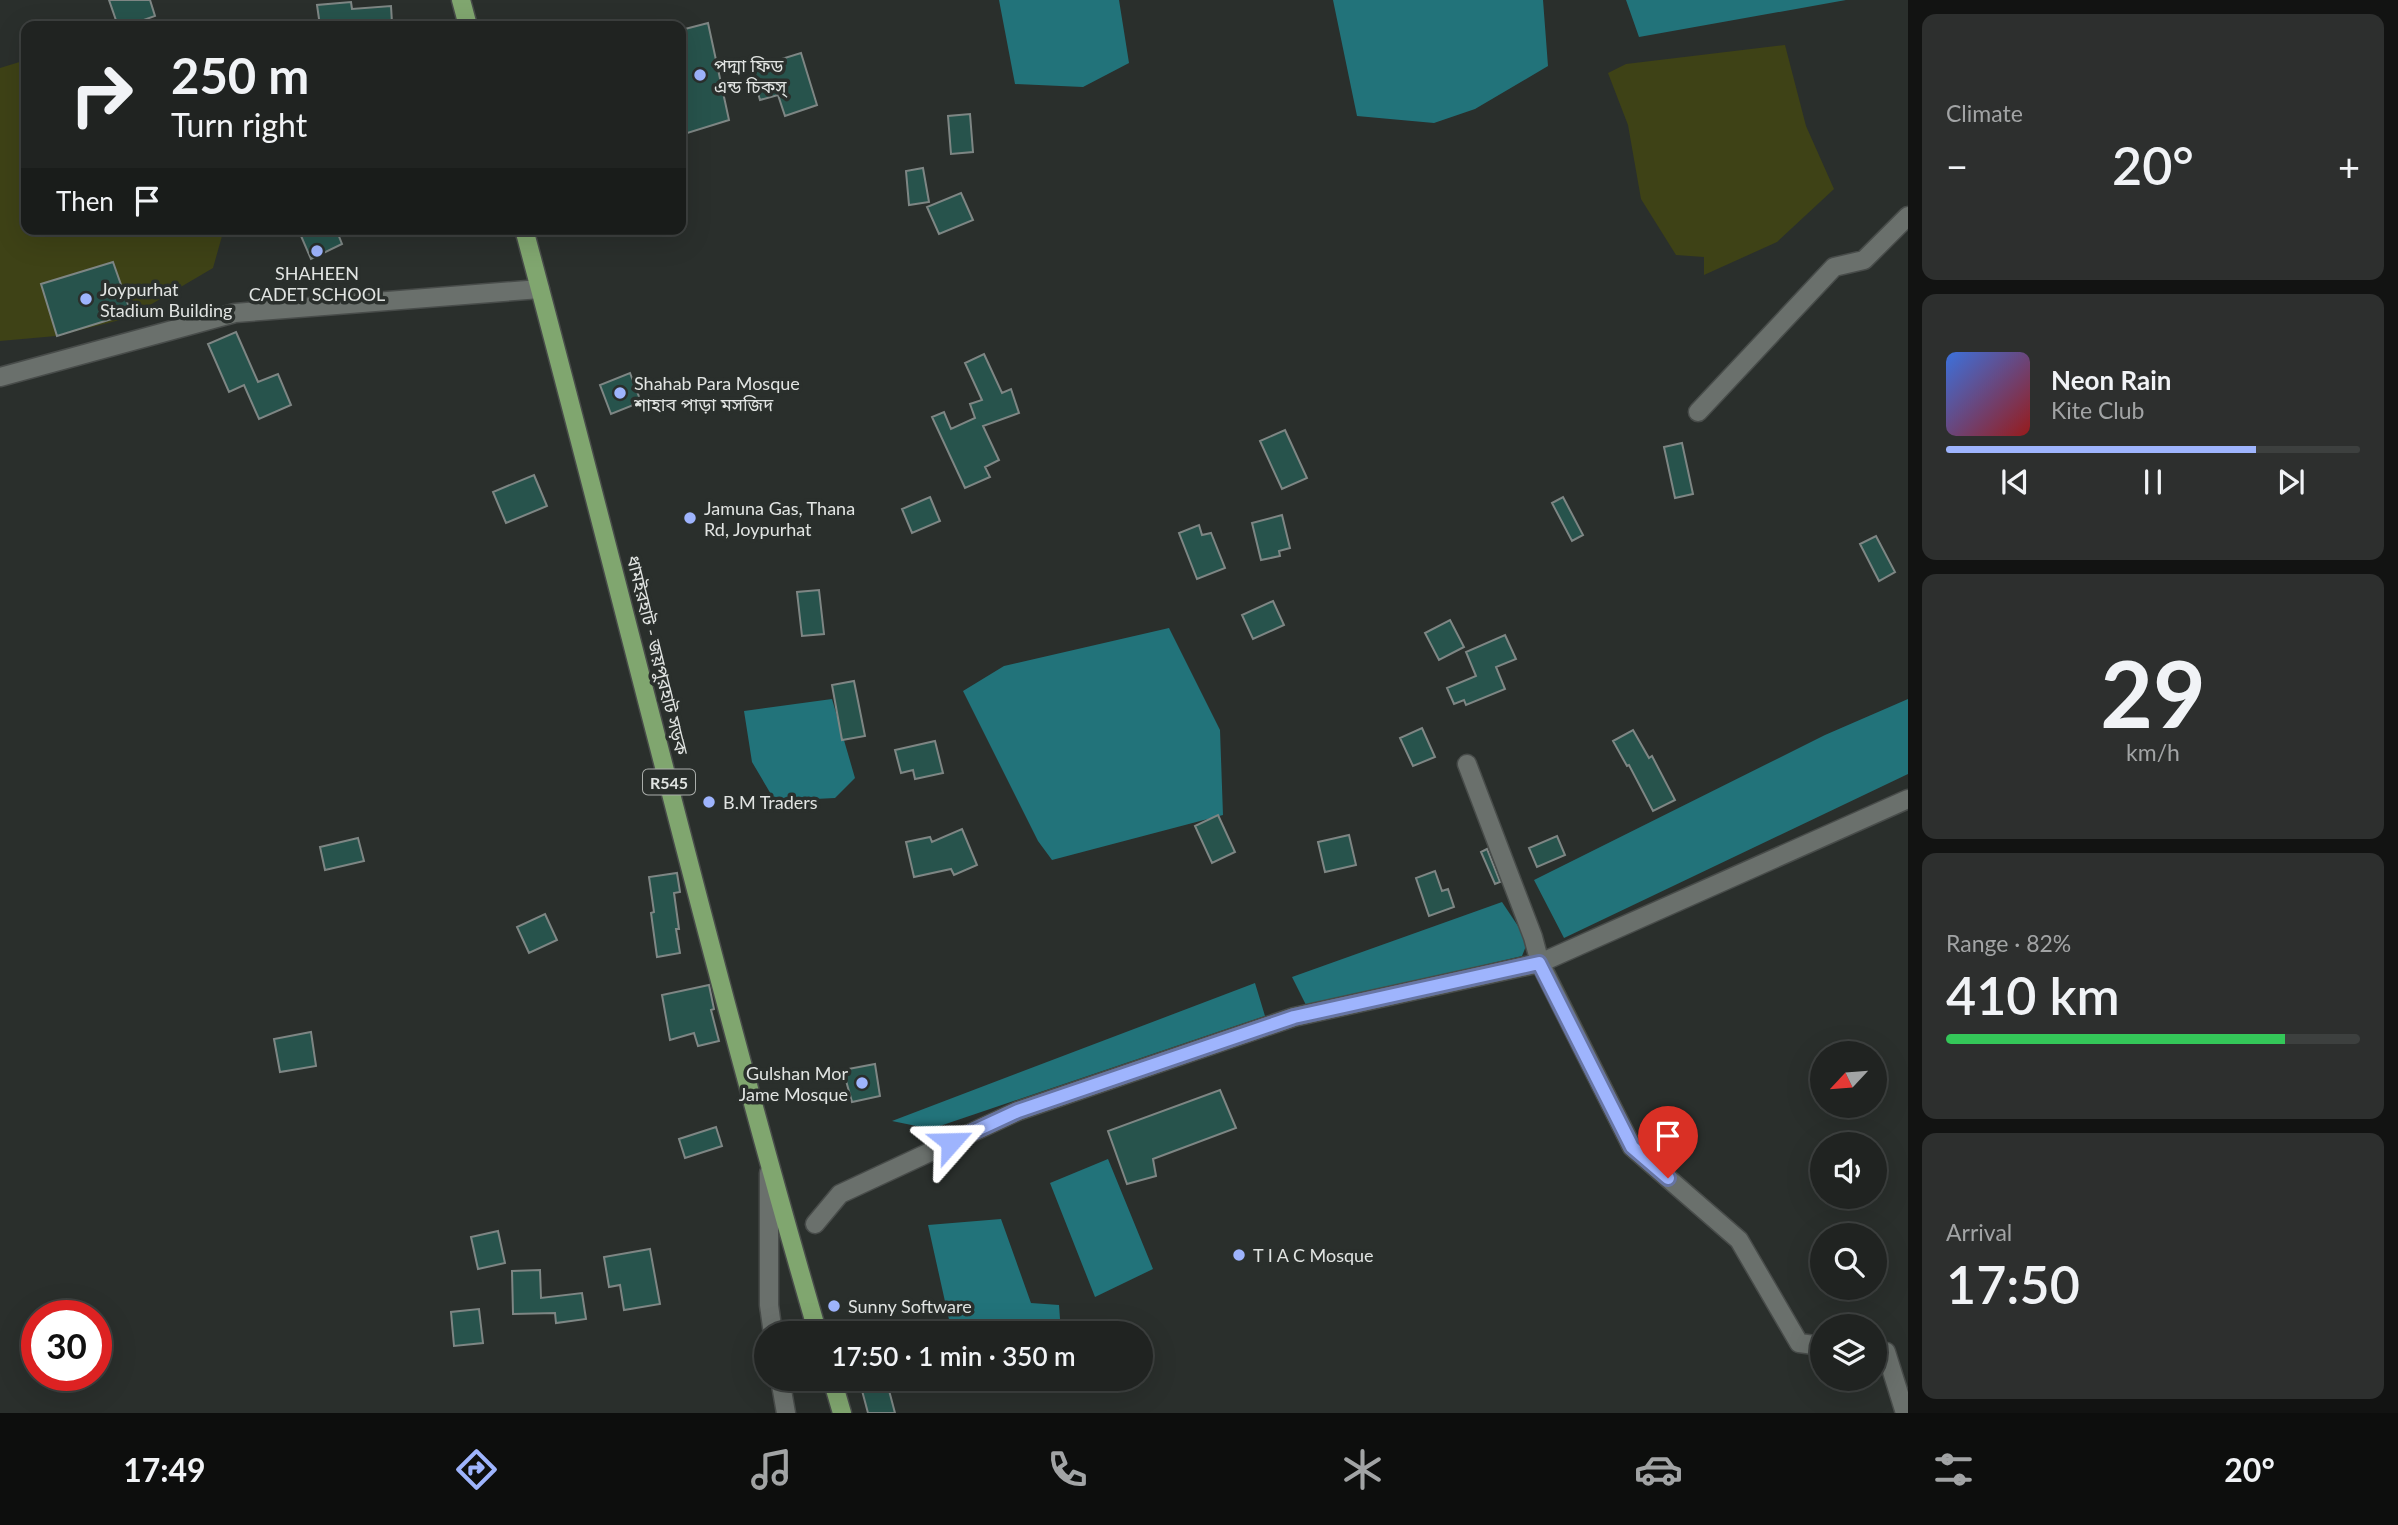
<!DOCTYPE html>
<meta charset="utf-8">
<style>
:root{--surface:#202321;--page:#2d2f2e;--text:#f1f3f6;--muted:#a2a4a5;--line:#3d403f;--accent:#9eb4fd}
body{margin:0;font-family:Lato,"Noto Sans Bengali",sans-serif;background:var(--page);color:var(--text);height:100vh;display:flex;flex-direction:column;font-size:26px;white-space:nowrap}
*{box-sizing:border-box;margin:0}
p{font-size:23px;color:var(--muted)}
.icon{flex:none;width:38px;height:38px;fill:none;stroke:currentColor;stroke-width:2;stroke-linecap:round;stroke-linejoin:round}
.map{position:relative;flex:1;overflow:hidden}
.details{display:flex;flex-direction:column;gap:14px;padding:14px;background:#121312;width:490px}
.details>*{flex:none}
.hud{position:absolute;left:21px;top:21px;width:665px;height:214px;border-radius:14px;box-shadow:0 7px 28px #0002,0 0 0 2px var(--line);background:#202321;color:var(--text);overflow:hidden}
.needle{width:46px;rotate:244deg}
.buttons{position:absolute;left:1810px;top:1041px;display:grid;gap:14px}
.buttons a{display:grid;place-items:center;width:77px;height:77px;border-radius:50%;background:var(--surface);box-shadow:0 7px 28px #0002,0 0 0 2px var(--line);font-size:35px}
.speed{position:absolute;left:21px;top:1300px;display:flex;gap:14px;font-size:35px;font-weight:700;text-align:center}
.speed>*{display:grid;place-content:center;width:91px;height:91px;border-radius:50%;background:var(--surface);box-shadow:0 7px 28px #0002,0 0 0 2px var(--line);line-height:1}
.speed .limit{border:10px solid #d22;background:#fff;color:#111}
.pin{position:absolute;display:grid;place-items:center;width:60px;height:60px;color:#fff;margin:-72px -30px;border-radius:50% 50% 50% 0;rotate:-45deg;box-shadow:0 0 7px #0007}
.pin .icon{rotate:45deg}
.me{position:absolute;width:77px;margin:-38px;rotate:65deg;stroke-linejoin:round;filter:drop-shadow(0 0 5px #0008)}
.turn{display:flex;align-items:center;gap:24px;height:147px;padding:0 35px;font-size:32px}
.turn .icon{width:91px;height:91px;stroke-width:2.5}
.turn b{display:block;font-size:49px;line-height:60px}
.then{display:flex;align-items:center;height:66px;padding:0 35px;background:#0003;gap:14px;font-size:26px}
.big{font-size:52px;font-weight:600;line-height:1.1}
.details .card{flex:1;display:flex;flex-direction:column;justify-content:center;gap:10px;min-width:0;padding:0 24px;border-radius:14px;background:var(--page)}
.details .dial{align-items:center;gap:0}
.dial b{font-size:91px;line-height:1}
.song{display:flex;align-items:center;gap:21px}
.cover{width:84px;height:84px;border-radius:10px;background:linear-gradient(135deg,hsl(220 70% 55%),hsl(0 70% 35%))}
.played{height:7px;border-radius:4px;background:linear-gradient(90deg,var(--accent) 75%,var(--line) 75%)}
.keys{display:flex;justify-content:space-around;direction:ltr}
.heat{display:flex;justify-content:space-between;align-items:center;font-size:38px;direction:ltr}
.charge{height:10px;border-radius:5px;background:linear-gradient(90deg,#34c759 82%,var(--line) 0)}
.trip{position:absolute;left:754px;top:1321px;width:399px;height:70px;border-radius:35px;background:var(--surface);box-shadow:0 7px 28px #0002,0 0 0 2px var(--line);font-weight:600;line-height:70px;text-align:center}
.tabs{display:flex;height:112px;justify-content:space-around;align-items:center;background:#0d0e0d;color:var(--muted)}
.tabs .icon{width:49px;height:49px}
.tabs .selected{color:var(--accent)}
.tabs b{font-size:32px;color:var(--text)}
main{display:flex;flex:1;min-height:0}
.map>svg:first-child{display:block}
</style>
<main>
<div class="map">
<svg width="1908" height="1413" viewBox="0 0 1908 1413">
<rect width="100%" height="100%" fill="#2a2f2c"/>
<path fill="#3e4216" d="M 1785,45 L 1806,126 L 1834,189 L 1777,242 L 1704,275 L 1704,257 L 1676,255 L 1641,199 L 1628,125 L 1608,73 L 1626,64 Z
M 26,60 L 26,229 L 224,229 L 213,268 L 128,318 L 56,336 L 0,341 L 0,68 Z"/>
<path fill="#22737a" d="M 999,0 L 1119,0 L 1129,63 L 1083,87 L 1015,84 Z
M 1333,0 L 1543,0 L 1548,66 L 1475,109 L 1434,123 L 1357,116 Z
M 1626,0 L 1846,0 L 1639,37 Z
M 1169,628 L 1220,730 L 1223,815 L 1052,860 L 1038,841 L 963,691 L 1004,666 Z
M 832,699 L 855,778 L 835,798 L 775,801 L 752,762 L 744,711 Z
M 1908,699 L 1908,774 L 1564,938 L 1534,880 L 1825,735 Z
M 1502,902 L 1528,941 L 1522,956 L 1307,1007 L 1292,977 Z
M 1255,983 L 1265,1016 L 931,1129 L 892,1121 Z
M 1108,1159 L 1153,1269 L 1095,1297 L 1050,1183 Z
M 1001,1219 L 1031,1303 L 1059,1305 L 1061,1333 L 952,1333 L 928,1225 Z"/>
<path fill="#27534c" stroke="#7e8684" stroke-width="2" d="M 109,0 L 150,0 L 155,16 L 127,26 L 118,26 Z
M 351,2 L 352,9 L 391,6 L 392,23 L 385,24 L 385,26 L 320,26 L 317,5 Z
M 708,23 L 729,120 L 681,135 L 681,30 Z
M 801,53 L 817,105 L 785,116 L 778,95 L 760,100 L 750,66 L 762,62 L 762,65 Z
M 970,114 L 973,152 L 951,154 L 948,116 Z
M 923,168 L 929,202 L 909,205 L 906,171 Z
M 961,193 L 973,220 L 939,234 L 927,207 Z
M 298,229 L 336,229 L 342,244 L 311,259 Z
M 113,262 L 131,313 L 57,336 L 41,284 Z
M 236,332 L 258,382 L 278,374 L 291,405 L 259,419 L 244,385 L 229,392 L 208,344 Z
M 984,354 L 1002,393 L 1011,389 L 1019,413 L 983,426 L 999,460 L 985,467 L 990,477 L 965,488 L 932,417 L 944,412 L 951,429 L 975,418 L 970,404 L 982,400 L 965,363 Z
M 630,373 L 641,402 L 611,414 L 600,385 Z
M 1285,430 L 1307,478 L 1282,489 L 1260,441 Z
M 1682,443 L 1693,494 L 1675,498 L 1664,447 Z
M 534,475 L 547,506 L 506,523 L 493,492 Z
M 930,497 L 940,521 L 912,533 L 902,509 Z
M 1563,497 L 1583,535 L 1572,541 L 1552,503 Z
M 1282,515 L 1290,548 L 1279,551 L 1280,556 L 1261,560 L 1252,523 Z
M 1199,525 L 1202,535 L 1211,533 L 1225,568 L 1197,579 L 1179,533 Z
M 1876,536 L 1895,572 L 1879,581 L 1860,544 Z
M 819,590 L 824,634 L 802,636 L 797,592 Z
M 1273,601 L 1284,625 L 1253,639 L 1242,615 Z
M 1450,620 L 1464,647 L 1439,660 L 1425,633 Z
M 1505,635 L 1516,659 L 1496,667 L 1505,689 L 1466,705 L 1464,700 L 1454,704 L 1447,688 L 1476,676 L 1466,652 Z
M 854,681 L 865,736 L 842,740 L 832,685 Z
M 1422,728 L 1435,757 L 1413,766 L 1400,738 Z
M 1633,730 L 1649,758 L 1652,756 L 1675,800 L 1653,811 L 1629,765 L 1627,766 L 1613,741 Z
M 935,741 L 943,773 L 915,779 L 913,770 L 901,773 L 895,750 Z
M 1218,815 L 1235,852 L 1212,863 L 1195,826 Z
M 962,829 L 977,865 L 954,875 L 951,869 L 914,877 L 906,842 L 930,837 L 932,842 Z
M 1349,835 L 1356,865 L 1325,872 L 1318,842 Z
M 1557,836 L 1565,855 L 1537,867 L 1529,848 Z
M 358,838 L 364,861 L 325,870 L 320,847 Z
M 1487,849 L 1500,882 L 1495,884 L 1481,852 Z
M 1435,871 L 1442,891 L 1448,889 L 1454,907 L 1429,916 L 1416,878 Z
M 677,873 L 680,892 L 674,893 L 679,929 L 676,929 L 680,953 L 657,957 L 651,913 L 654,912 L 649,877 Z
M 545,914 L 557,940 L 529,953 L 517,927 Z
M 709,985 L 714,1009 L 711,1010 L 719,1041 L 698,1046 L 694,1033 L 670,1040 L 662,995 Z
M 311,1032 L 316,1066 L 280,1072 L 274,1039 Z
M 875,1064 L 880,1096 L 852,1102 L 843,1070 Z
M 1220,1090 L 1236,1128 L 1153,1159 L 1156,1176 L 1127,1184 L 1108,1131 Z
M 716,1127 L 722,1146 L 685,1158 L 679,1139 Z
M 498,1231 L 505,1263 L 478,1269 L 471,1237 Z
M 650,1249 L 660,1304 L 624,1310 L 620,1285 L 609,1287 L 604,1257 Z
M 540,1270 L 541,1298 L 582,1293 L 586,1319 L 556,1323 L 555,1313 L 513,1314 L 512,1271 Z
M 479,1309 L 483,1343 L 454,1346 L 451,1312 Z
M 873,1379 L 886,1379 L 895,1413 L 868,1413 L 860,1383 Z"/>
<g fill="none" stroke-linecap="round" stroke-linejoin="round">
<defs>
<path id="minor" d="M 0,377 L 235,313 L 540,289
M 1698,412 L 1834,267 L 1864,260 L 1908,216
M 1467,764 L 1533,937 L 1540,963 L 1632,1147 L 1739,1240 L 1799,1343 L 1822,1346
M 769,1173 L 769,1305 L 773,1334
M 815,1224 L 840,1194 L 1018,1111 L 1294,1017 L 1540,963 L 1908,799
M 1874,1351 L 1886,1352 L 1905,1413
M 780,1379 L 786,1413"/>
<path id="major" d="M 461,0 L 468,26
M 524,229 C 623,597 711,968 818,1334
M 832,1379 L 842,1413"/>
</defs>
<use href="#minor" stroke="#484c4a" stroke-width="21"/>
<use href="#major" stroke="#484c4a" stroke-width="21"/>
<use href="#minor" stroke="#6a706c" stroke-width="18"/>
<use href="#major" stroke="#80a66f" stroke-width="18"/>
</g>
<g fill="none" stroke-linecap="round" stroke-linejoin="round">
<defs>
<path id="route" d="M 951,1142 L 1018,1111 L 1294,1017 L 1539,963 L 1632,1147 L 1668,1178"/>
</defs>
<use href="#route" stroke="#6775a4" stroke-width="18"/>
<use href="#route" stroke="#9eb4fd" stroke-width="12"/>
</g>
<g fill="#9eb4fd" stroke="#2a2f2c" stroke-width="2.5">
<circle cx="700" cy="75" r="7"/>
<circle cx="317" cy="251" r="7"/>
<circle cx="86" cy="299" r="7"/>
<circle cx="620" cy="393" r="7"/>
<circle cx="690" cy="518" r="7"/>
<circle cx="709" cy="802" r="7"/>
<circle cx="862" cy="1083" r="7"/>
<circle cx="1239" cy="1255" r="7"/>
<circle cx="834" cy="1306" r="7"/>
</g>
<g text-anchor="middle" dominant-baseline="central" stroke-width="7" stroke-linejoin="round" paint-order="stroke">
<rect fill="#2a2f2c" stroke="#aaaeab" stroke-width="2" x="643" y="769.5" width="52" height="25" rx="5"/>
<g font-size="16" font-weight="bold" fill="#e1e4e2">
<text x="669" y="782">R545</text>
</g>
<g font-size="18" fill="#e1e4e2" stroke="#2a2f2c" text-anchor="start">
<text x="714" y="65">পদ্মা ফিড<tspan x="714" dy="21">এন্ড চিকস্‌</tspan></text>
<text x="317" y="273" text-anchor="middle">SHAHEEN<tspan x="317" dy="21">CADET SCHOOL</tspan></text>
<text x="100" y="289">Joypurhat<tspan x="100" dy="21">Stadium Building</tspan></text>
<text x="634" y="383">Shahab Para Mosque<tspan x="634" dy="21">শাহাব পাড়া মসজিদ</tspan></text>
<text x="704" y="508">Jamuna Gas, Thana<tspan x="704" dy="21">Rd, Joypurhat</tspan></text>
<text x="723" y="802">B.M Traders</text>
<text x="848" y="1073" text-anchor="end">Gulshan Mor<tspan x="848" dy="21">Jame Mosque</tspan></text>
<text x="1253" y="1255">T I A C Mosque</text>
<text x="848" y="1306">Sunny Software</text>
</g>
<g font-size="18" fill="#e1e4e2" stroke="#2a2f2c">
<text transform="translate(658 655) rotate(76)">ধামইরহাট - জয়পুরহাট সড়ক</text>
</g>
</g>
</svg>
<div class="buttons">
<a><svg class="needle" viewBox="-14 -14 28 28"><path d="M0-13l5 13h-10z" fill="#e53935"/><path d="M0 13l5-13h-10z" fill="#a2a4a5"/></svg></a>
<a><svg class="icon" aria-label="sound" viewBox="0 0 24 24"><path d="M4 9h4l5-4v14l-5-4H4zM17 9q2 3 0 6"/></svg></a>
<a><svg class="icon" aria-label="search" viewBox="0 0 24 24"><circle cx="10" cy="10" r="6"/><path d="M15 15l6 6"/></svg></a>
<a><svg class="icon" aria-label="layers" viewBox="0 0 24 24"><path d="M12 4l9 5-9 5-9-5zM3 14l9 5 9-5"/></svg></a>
</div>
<div class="speed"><div class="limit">30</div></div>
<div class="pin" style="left:1668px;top:1178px;background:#d93025"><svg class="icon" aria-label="arrive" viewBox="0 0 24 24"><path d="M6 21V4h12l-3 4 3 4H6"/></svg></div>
<svg class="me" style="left:951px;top:1142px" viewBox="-20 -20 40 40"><path d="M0-17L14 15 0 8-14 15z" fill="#9eb4fd" stroke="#fff" stroke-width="4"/></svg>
<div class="trip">17:50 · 1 min · 350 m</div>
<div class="hud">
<div class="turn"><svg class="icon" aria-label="right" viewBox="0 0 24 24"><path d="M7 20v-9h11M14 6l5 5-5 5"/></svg><div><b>250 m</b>Turn right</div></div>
<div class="then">Then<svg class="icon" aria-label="arrive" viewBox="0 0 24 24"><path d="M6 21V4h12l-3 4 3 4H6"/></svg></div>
</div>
</div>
<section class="details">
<div class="card"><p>Climate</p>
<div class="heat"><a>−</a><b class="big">20°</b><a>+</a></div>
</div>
<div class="card">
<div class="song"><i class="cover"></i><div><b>Neon Rain</b><p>Kite Club</p></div></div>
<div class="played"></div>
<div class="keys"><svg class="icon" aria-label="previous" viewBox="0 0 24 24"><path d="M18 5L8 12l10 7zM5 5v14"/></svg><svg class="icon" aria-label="pause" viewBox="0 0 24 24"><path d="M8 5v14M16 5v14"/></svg><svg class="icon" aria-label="next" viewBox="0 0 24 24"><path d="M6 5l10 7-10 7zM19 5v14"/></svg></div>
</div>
<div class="card dial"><b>29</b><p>km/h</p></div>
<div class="card"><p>Range · 82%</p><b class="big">410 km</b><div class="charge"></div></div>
<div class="card"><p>Arrival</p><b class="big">17:50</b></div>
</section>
</main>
<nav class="tabs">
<b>17:49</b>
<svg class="icon selected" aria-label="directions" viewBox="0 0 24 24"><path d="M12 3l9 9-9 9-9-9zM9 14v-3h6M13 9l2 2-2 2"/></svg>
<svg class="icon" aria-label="music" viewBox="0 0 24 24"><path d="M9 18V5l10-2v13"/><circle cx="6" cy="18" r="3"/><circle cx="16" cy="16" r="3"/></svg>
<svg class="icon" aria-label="phone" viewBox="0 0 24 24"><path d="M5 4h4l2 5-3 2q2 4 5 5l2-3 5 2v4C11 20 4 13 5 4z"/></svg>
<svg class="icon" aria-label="climate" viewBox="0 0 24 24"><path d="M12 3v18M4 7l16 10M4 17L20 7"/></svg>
<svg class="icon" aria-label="car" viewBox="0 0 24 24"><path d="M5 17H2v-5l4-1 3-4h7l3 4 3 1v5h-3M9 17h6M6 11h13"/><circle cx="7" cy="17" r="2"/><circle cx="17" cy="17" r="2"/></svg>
<svg class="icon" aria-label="filters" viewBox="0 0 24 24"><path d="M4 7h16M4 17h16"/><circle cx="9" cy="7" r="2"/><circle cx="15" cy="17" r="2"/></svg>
<b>20°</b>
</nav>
